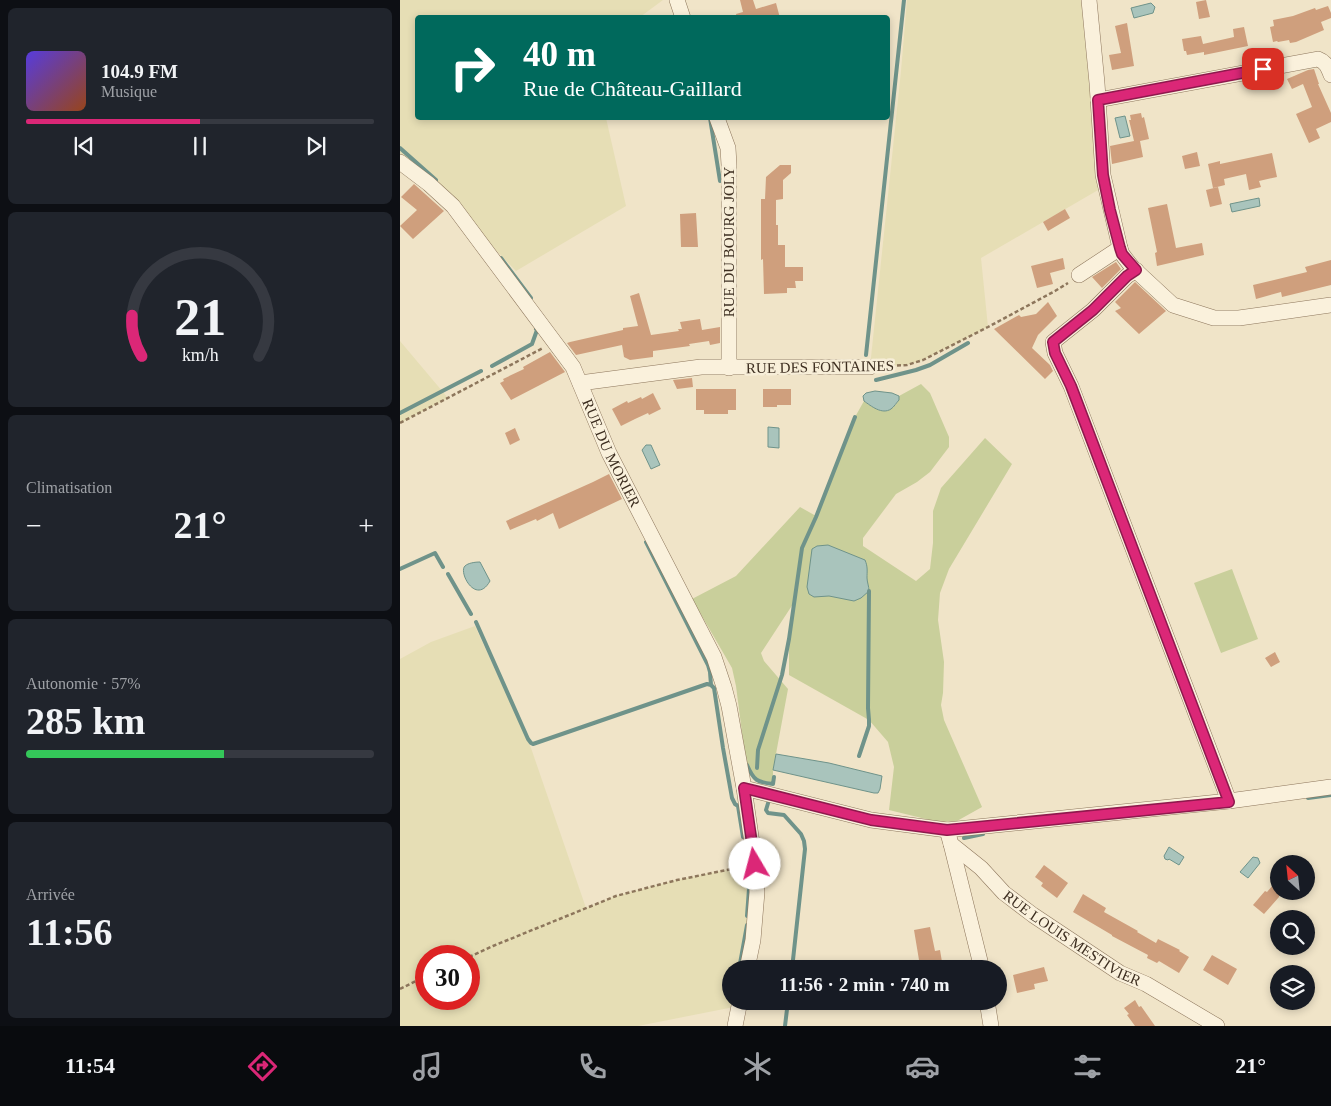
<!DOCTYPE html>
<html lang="fr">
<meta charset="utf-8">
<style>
:root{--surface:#171b24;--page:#20242c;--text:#f1f3f6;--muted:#9ea1a6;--line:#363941;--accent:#db2777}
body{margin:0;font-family:"Times New Roman",serif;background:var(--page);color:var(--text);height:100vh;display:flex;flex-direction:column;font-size:19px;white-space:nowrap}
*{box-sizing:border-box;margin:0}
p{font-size:16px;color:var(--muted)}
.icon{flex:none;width:28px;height:28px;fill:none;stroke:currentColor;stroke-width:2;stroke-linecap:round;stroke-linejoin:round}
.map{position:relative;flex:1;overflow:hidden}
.details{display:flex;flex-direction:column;gap:8px;padding:8px;background:#0d0f14;width:400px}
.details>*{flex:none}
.guide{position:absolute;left:15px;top:15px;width:475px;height:105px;border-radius:5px;box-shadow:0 2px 8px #0003;background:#00695c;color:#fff;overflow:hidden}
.needle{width:32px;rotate:333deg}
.controls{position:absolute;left:870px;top:855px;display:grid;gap:10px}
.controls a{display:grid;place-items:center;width:45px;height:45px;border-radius:50%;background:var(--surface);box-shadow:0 2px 8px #0003;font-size:25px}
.speed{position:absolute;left:15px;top:945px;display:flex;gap:10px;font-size:25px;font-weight:700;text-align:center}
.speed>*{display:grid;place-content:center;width:65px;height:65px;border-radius:50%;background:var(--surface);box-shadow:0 2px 8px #0003;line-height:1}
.speed .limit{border:8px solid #d22;background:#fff;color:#111}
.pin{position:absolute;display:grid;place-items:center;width:42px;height:42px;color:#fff;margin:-21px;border-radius:10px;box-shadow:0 2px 8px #0006}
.me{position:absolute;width:55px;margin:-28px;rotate:352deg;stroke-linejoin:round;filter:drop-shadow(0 0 4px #0008)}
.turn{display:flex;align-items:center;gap:18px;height:105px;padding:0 25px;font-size:22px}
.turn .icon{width:65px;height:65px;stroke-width:2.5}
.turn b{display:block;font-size:35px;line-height:42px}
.big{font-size:38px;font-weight:600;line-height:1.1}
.details .widget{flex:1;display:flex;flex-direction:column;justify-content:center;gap:8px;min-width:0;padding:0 18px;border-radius:8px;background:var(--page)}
.details .dial{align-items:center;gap:0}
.dial svg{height:130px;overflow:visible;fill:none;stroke:var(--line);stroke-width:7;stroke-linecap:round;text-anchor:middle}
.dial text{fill:var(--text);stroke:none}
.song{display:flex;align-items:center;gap:15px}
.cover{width:60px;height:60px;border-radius:8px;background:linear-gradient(135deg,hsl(250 70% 55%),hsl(20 70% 35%))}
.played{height:5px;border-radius:2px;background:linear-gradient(90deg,var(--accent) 50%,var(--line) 50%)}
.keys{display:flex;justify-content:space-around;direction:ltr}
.heat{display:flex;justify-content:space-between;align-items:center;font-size:28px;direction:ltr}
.charge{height:8px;border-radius:4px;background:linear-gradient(90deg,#34c759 57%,var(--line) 0)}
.trip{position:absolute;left:322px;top:960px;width:285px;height:50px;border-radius:25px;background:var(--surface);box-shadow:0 2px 8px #0003;font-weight:600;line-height:50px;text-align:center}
.dock{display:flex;height:80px;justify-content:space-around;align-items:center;background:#090b0e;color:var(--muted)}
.dock .icon{width:35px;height:35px}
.dock .selected{color:var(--accent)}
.dock b{font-size:22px;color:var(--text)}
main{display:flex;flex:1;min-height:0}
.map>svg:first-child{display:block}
</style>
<main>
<section class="details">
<div class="widget">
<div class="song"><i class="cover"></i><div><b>104.9 FM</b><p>Musique</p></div></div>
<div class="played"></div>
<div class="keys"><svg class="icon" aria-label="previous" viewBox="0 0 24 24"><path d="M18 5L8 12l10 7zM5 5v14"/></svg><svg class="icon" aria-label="pause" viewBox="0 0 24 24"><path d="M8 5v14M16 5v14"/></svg><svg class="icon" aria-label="next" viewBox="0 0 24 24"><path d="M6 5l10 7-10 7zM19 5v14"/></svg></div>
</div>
<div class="widget dial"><svg viewBox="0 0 100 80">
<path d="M14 69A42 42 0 1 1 86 69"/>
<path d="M14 69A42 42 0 0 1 8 44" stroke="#db2777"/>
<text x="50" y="56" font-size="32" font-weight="700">21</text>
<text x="50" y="72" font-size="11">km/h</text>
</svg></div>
<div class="widget"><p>Climatisation</p>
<div class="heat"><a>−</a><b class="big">21°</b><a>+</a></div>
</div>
<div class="widget"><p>Autonomie · 57%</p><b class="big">285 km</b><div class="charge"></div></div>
<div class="widget"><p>Arrivée</p><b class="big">11:56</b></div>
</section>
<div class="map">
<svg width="931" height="1026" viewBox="0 0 931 1026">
<rect width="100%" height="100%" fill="#f0e4c8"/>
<path fill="#e6deb5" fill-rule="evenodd" d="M 0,0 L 263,0 L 240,17 L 18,18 L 18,118 L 206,118 L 226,206 L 116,271 L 12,163 L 0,155 Z
M 507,0 L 689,0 L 705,186 L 581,258 L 588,327 L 523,360 L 507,365 L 470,367 L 501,71 Z
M 0,341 L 48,398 L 0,423 Z
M 75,626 L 131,748 L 186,908 L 216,896 L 277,880 L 355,864 L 347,969 L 331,969 L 331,1001 L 340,1001 L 339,1006 L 238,1026 L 0,1026 L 0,659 L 31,642 ZM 26,956 L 69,956 L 69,999 L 26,999 Z"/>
<path fill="#c9cf9b" d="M 521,384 L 530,393 L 549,437 L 549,447 L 530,472 L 517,482 L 496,494 L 463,538 L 463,546 L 516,581 L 530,569 L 533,543 L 533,511 L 541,488 L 585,438 L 612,464 L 549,569 L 540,593 L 538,620 L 544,662 L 543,693 L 541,705 L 544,720 L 582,807 L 557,821 L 538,822 L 489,810 L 494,767 L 488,742 L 469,720 L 389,675 L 389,639 L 393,604 L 361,653 L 364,661 L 388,689 L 373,770 L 373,784 C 356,782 354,780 346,764 L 336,686 L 332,668 L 292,599 L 336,576 L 400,507 L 416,516 L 455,417 L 464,401 C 471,406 482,415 491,409 C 494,407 497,403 499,400 L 499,396 Z
M 832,569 L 858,639 L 821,653 L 794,583 Z"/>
<path fill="#a9c4bc" stroke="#6f938a" d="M 751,3 L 755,7 L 753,13 L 734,18 L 731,8 Z
M 725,116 L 730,136 L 720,138 L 715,118 Z
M 859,198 L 860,206 L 832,212 L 830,204 Z
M 475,391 L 492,393 L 499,396 L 499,400 C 497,402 494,407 491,409 C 482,415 471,406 464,401 L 463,396 L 466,393 Z
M 368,427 L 379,428 L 379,448 L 368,447 Z
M 246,445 L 251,445 L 260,465 L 251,469 L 242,450 Z
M 428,545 L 465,560 C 468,567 467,571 467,578 C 467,582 469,586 469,591 L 461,598 L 454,601 L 429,596 L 414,597 L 409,594 L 407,587 L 412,549 L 417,546 Z
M 80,562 L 90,581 C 76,606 58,572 65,566 C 68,563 75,562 80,562 Z
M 376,754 L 429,763 L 482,776 L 480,789 L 478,793 L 474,793 L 373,770 Z
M 769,847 L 784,857 L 779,865 L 769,859 L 768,860 L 765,859 L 764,856 Z
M 853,857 L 858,858 L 860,863 L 848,878 L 840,872 Z"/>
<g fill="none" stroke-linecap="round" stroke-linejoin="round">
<path stroke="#6f938a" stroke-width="4" d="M 310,118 L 320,181
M 0,148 L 36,180
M 101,258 L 131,298
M 466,355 L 504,0
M 92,366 L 132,344 L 137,330 L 136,329
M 476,380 L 516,370 L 530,365 L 568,343
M 0,413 L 81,371
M 246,542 L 308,665 L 310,672 L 311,685
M 0,569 L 35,553 L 43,567
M 48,574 L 71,614
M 76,622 L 128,739 L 131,743 L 133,744 L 307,684 L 311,685 L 314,688 L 323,748 L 332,798 L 335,804 L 338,806 L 343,837
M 459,756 L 469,726 L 469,720 L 468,708 L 469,591
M 347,765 C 354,781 357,782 373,784 L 374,777
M 357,768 L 358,750 L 382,675 L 389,639 L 402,548 L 416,517 L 455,417
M 908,798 L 931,795
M 369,800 L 366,810 L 368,813 L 384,815 L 401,834 L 404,841 L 405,849 L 392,969
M 564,838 L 583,834
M 343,874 L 349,889 L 347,916
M 339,969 L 347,925
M 385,1026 L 388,1001"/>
</g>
<path fill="#cf9f7d" d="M 340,0 L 353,0 L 356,9 L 376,3 L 380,18 L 337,18 L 336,14 L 343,12 Z
M 806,0 L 810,17 L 799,19 L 796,2 Z
M 928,6 L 931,13 L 931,18 L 921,22 L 924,30 L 896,42 L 890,43 L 889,40 L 878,42 L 877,41 L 873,42 L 870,27 L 874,26 L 873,20 L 893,16 L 915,8 L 916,10 Z
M 727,23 L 734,66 L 712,70 L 709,55 L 721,53 L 715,26 Z
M 844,27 L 848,46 L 804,55 L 804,52 L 787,55 L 786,51 L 784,51 L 782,39 L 801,36 L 803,44 L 834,37 L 833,29 Z
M 914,69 L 919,84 L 918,84 L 931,113 L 931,122 L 916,129 L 920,138 L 909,143 L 896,114 L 912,107 L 903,84 L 892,89 L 887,79 L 908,70 Z
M 741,113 L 742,118 L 744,117 L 749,139 L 740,141 L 743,157 L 712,164 L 710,146 L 734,141 L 729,120 L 731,120 L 730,115 Z
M 797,152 L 800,166 L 785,169 L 782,156 Z
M 872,153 L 877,177 L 859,181 L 861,187 L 849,190 L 846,174 L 824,179 L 825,185 L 813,188 L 808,164 L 820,161 L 820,164 Z
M 380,165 L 391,165 L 391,173 L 383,180 L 383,199 L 376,200 L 376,225 L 378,225 L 378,245 L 385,245 L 385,267 L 403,267 L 403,281 L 395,281 L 396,288 L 387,288 L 387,293 L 364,294 L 363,259 L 361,260 L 361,199 L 365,199 L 366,177 Z
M 14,184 L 44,211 L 13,239 L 0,226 L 17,210 L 1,197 Z
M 818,187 L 822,204 L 810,207 L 806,190 Z
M 767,204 L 776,248 L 802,243 L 804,255 L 757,266 L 755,253 L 757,252 L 748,208 Z
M 665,209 L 670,218 L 648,231 L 643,222 Z
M 296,213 L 298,247 L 281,247 L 280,214 Z
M 663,258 L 665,269 L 650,273 L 653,284 L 637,288 L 631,266 Z
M 931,260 L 931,285 L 882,297 L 881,292 L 856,299 L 853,285 L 907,272 L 905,267 Z
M 716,262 L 721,269 L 702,288 L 692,277 Z
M 735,282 L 766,311 L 739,334 L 715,311 L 721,308 L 715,302 Z
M 239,293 L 251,335 L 279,331 L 278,329 L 282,329 L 280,322 L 300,319 L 302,330 L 320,327 L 320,343 L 310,345 L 309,341 L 289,344 L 290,346 L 253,351 L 253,357 L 230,360 L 224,357 L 222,345 L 176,355 L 167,343 L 170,342 L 223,330 L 223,328 L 238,326 L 230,296 Z
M 648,302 L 657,316 L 638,335 L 632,348 L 650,365 L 653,371 L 645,379 L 594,329 L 619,315 L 621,317 L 636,314 Z
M 150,352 L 165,372 L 111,400 L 100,383 L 104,381 L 103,379 L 124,369 L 123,367 Z
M 292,378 L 293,387 L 277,389 L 273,380 Z
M 296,389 L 336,389 L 336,410 L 328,410 L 328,414 L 304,414 L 304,410 L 296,410 Z
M 363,389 L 391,389 L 391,405 L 377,405 L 377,407 L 363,407 Z
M 253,393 L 261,409 L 249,415 L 248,413 L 235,419 L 221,426 L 212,409 L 227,401 L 228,403 L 241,397 L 242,399 Z
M 115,428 L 120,440 L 110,445 L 105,433 Z
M 209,474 L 222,499 L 159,529 L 153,513 L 137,521 L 136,519 L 110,530 L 106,521 L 193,482 Z
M 875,652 L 880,662 L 871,667 L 865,658 Z
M 644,865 L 668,883 L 657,898 L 641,886 L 643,883 L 635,877 Z
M 879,878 L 879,897 L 864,914 L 853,905 L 865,891 L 867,892 Z
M 683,894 L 706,908 L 704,912 L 738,931 L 737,932 L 756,943 L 758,939 L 780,950 L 779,951 L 789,957 L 779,973 L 759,961 L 757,963 L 747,958 L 748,955 L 712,936 L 712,935 L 673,912 Z
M 530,927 L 535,951 L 540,950 L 542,962 L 520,966 L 514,930 Z
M 812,955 L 837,969 L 828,985 L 803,970 Z
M 644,967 L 648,981 L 634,984 L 635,989 L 617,993 L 613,975 Z
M 735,1000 L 739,1007 L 741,1006 L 755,1026 L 735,1026 L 727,1015 L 729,1014 L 724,1008 Z"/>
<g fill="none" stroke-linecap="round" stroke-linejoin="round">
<defs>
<g id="minor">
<path d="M 277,0 L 283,18"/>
<path d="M 689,0 L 697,83 L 703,175 L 720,248 L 722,254 L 732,267 L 773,305 L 814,318 L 839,318 L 931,305"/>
<path d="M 698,100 L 918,59 C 926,62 928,67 931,75"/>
<path d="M 317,118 L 328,148 L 329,165 L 329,368"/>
<path id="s1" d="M 0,162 L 29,184 L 53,206 L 173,367 L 209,453 L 314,657 L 324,687 L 329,706 L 344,788 L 355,864 L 357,892 L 353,940 L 347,969"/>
<path d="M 736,270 L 727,276 L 693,310 L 653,342 L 655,353 L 671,386 L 829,801"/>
<path d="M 679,275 L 720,248"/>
<path d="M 180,383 L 301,367 L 470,367"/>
<path d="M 344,788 L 471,820 L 547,830 L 829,801 L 931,787"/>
<path id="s2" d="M 547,830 L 551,844 L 581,868 L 604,893 L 633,915 L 720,973 L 746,984 L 817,1026"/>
<path d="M 551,844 L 582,969"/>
<path d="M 587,1001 L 591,1026"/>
<path d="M 335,1026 L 340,1001"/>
</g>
</defs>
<use href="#minor" stroke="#8d765c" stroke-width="16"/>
<path stroke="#8d765c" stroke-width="2.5" stroke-dasharray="4 2.5" stroke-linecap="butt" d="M 484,366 L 507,365 L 523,360 L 588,327 L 655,291 L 668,283
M 0,423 L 143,348
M 69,957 L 93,946 L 216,896 L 277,880 L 342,867
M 0,989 L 26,976"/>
<use href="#minor" stroke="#faf1dc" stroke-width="15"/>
</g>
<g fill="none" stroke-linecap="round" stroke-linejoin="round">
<defs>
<path id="route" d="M 355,864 L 344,788 L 471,820 L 547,830 L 829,802 L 671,386 L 655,353 L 653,342 L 693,310 L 727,276 L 736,270 L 722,254 L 720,248 L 710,210 L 703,175 L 698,100 L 863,69"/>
</defs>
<use href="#route" stroke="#8e194d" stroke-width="12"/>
<use href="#route" stroke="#db2777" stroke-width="9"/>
</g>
<g text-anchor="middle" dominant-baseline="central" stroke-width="5" stroke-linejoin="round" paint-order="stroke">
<g font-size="15" fill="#3d2e20" stroke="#f7eed8">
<text transform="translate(329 242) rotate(-90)">RUE DU BOURG JOLY</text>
<text transform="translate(420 367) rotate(-1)">RUE DES FONTAINES</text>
<text stroke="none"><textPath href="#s1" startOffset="364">RUE DU MORIER</textPath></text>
<text stroke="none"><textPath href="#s2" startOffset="169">RUE LOUIS MESTIVIER</textPath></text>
</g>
</g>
</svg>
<div class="controls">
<a><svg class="needle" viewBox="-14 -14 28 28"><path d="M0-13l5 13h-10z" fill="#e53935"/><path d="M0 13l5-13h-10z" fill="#9ea1a6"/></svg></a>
<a><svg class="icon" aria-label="search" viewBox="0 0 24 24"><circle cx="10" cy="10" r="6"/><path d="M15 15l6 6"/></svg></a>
<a><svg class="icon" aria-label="layers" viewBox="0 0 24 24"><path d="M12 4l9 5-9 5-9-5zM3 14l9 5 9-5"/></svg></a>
</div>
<div class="speed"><div class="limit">30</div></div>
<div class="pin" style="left:863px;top:69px;background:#d93025"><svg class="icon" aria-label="arrive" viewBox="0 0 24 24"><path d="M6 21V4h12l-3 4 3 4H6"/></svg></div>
<svg class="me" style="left:355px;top:864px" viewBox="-20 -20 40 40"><circle r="19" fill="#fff"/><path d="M0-13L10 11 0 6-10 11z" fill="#db2777"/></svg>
<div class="trip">11:56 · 2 min · 740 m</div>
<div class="guide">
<div class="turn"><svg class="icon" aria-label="right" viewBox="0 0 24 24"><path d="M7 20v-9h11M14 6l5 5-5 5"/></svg><div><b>40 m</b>Rue de Château-Gaillard</div></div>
</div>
</div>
</main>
<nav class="dock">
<b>11:54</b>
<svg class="icon selected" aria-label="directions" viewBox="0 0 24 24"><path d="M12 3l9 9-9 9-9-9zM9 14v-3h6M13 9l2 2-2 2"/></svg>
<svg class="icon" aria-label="music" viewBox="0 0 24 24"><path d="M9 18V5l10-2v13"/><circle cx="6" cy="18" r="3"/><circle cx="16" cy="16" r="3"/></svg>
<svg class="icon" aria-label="phone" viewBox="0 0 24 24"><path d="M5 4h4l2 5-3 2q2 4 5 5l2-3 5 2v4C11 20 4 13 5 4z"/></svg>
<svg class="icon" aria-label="climate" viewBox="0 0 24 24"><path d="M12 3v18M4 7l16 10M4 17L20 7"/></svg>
<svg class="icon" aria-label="car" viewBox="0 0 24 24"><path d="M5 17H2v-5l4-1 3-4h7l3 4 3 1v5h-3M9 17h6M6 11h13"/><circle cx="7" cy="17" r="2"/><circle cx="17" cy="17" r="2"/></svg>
<svg class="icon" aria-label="filters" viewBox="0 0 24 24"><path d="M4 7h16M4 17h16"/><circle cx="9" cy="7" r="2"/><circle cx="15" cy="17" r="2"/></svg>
<b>21°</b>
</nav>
